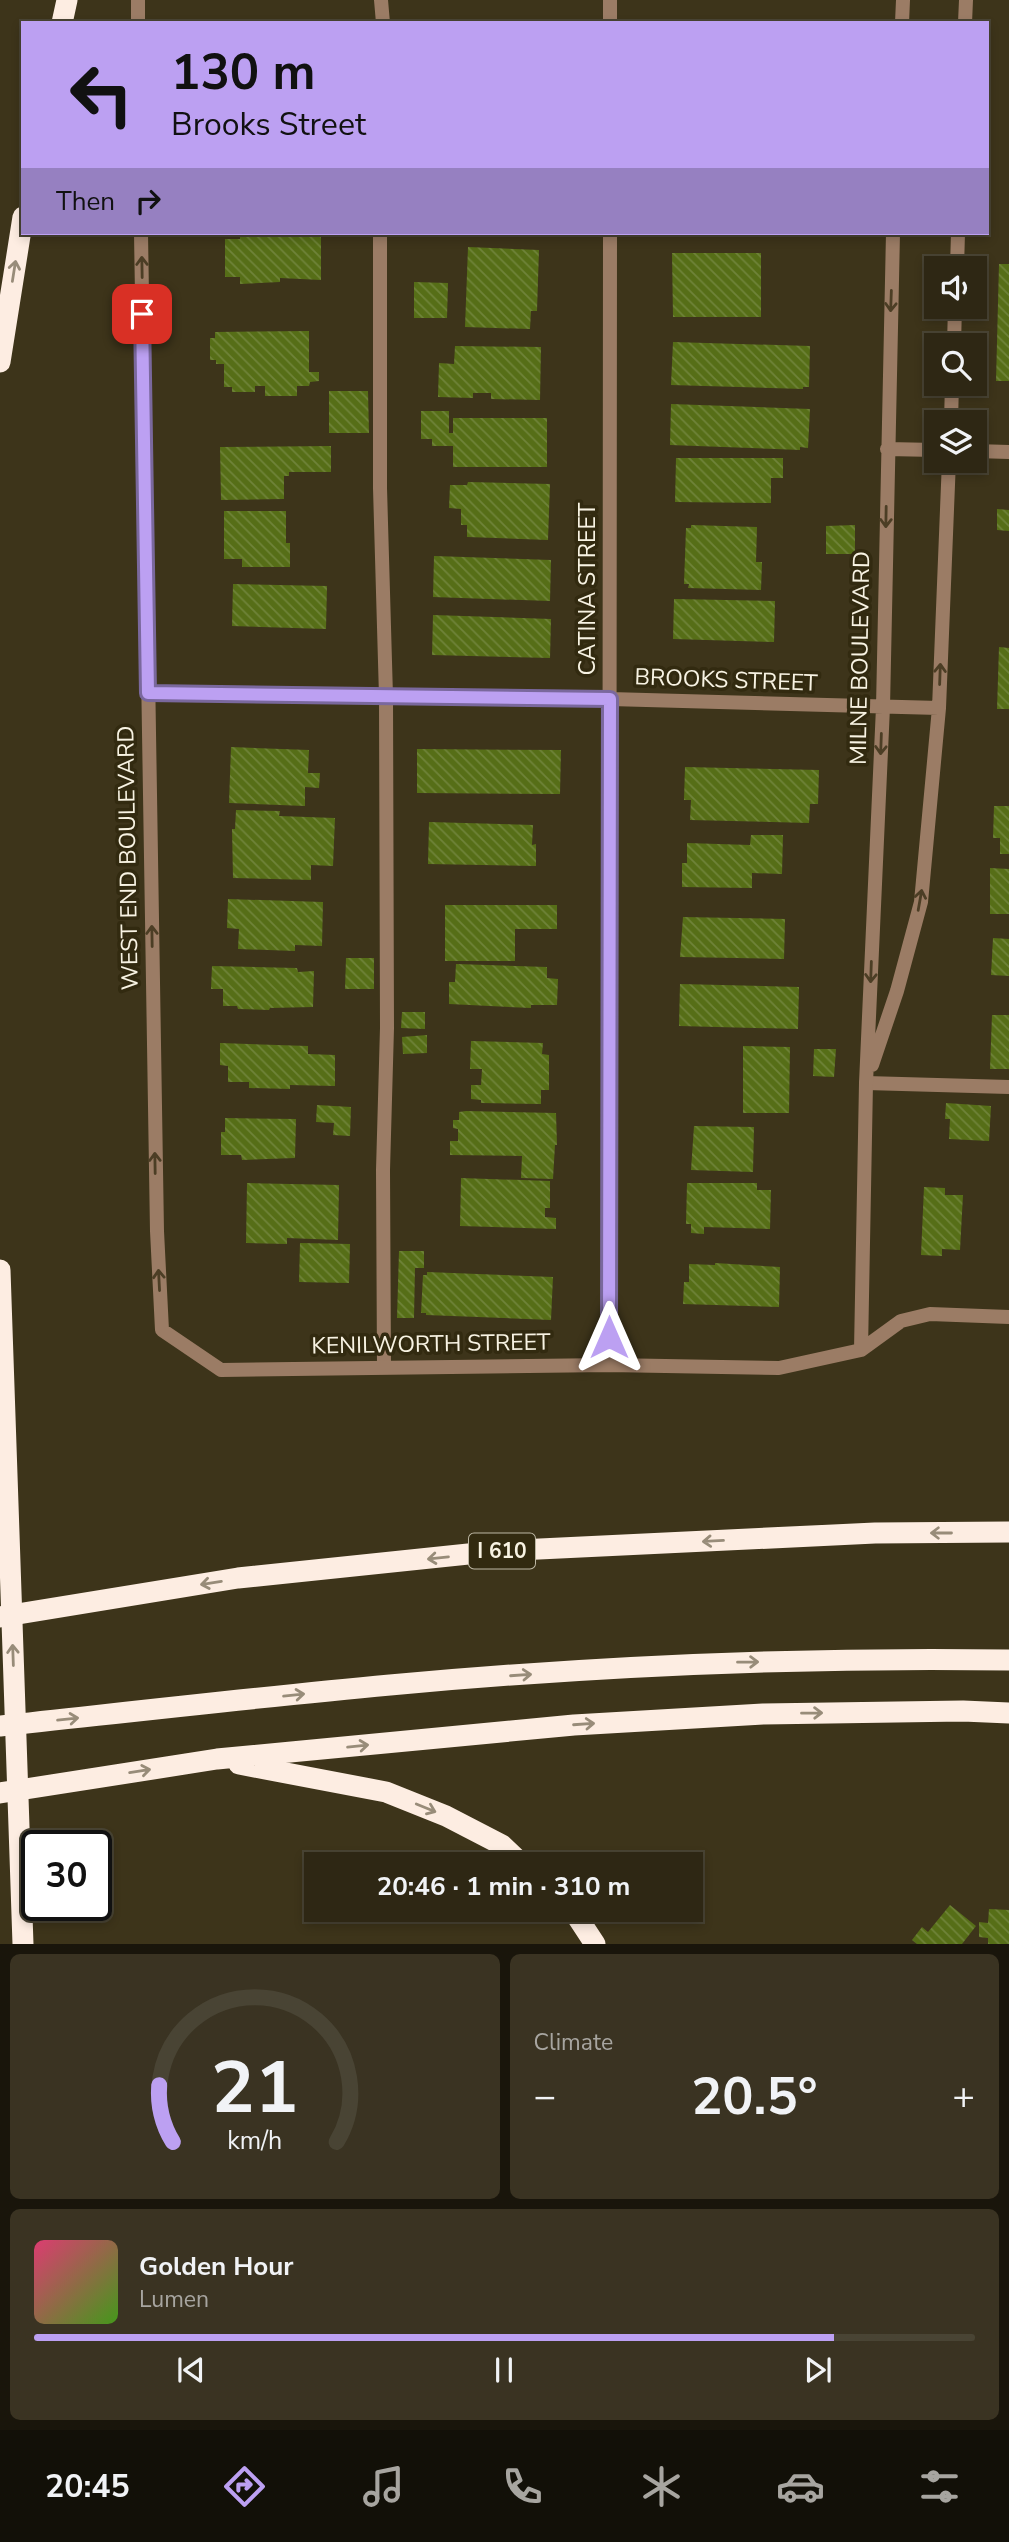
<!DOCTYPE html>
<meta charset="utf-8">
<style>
:root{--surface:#2e2714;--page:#3a3322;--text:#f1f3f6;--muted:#a7a5a0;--line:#494434;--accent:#bca0f2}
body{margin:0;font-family:"Nunito Sans",sans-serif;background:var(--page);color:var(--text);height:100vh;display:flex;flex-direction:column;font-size:26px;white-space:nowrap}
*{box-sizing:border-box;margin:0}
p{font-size:23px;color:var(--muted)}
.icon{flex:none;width:38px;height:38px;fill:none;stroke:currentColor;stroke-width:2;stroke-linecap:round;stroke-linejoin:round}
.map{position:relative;height:1944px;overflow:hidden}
.panel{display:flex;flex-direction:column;gap:10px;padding:10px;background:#19150b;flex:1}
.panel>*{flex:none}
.guide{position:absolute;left:21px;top:21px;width:968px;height:214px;border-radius:0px;box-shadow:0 4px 10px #0003,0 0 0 2px var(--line);background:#bca0f2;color:#111;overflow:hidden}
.buttons{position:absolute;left:924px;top:256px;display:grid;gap:14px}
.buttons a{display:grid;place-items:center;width:63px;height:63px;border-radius:0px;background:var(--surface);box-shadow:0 4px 10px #0003,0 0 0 2px var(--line);font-size:35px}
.speed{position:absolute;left:21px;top:1830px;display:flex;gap:14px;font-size:35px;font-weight:700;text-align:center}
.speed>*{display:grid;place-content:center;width:91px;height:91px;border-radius:50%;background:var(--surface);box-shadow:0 4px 10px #0003,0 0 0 2px var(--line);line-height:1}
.speed .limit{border:4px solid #111;border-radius:10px;background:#fff;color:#111}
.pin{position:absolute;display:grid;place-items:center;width:60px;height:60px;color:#fff;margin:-30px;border-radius:14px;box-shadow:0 4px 10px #0006}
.me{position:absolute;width:77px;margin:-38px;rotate:0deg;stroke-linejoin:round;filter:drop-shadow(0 0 5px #0008)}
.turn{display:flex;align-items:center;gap:24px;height:147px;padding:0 35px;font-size:32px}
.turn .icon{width:91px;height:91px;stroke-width:2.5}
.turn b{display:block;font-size:49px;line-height:60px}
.then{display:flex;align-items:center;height:66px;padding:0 35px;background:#0003;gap:14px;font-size:26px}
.big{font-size:52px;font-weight:700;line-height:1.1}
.panel .tile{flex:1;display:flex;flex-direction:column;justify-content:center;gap:10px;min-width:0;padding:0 24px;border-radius:10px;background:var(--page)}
.panel .dial{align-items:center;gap:0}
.dial svg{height:182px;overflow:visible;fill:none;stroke:var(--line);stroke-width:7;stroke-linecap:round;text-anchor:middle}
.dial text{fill:var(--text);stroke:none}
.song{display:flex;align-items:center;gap:21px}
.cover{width:84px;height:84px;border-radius:10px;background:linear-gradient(135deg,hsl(340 70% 55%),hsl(100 70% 35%))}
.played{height:7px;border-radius:4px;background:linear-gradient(90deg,var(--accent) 85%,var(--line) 85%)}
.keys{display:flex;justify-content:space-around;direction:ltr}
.heat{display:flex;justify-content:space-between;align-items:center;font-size:38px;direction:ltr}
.panel .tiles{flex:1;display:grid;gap:10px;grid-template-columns:1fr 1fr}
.tile:last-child{grid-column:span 2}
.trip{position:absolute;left:304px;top:1852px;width:399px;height:70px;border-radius:0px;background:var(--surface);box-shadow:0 4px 10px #0003,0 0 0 2px var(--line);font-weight:700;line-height:70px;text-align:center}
.tab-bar{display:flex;height:112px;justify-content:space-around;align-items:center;background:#121008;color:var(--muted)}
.tab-bar .icon{width:49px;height:49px}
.tab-bar .on{color:var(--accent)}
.tab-bar b{font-size:32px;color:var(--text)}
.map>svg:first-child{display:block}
</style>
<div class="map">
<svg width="1009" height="1944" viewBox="0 0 1009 1944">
<defs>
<pattern id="building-back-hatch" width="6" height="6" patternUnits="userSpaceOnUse" patternTransform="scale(1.75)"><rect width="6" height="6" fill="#566e17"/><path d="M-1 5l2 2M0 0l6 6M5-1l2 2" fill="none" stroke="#6f8339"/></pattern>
</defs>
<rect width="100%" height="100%" fill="#3d341a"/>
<path fill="url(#building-back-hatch)" d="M 240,233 L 285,233 L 285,236 L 321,236 L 321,280 L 280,278 L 280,282 L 240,284 L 240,277 L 225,277 L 225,239 L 240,239 Z
M 468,247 L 539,250 L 537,311 L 531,311 L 530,329 L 465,327 Z
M 672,253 L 761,253 L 761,317 L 673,317 Z
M 999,264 L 1009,264 L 1009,381 L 996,381 Z
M 414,282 L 448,283 L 447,318 L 414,318 Z
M 309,331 L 309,372 L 319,372 L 319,381 L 310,382 L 309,386 L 297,386 L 297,396 L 265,396 L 265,386 L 255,386 L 255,392 L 232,392 L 232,387 L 224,387 L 224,364 L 216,364 L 216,360 L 210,360 L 210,338 L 215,338 L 215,332 Z
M 673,342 L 810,346 L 809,387 L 803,387 L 803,389 L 671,385 Z
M 455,346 L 541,347 L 540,400 L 491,399 L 491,393 L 473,393 L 473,398 L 438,397 L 439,363 L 454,364 Z
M 329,391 L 368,391 L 369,433 L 329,433 Z
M 671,404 L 810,409 L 808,448 L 800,447 L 800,450 L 670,445 Z
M 421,411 L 449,411 L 449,433 L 453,433 L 453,418 L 547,418 L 547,467 L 453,467 L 453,446 L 432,446 L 432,439 L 421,439 Z
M 331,446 L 331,472 L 289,472 L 289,476 L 284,476 L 284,499 L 221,500 L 220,447 Z
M 676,458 L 783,458 L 783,478 L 771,478 L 771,503 L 675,502 Z
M 468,482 L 550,484 L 548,540 L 467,537 L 467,525 L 461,525 L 461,509 L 449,508 L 450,485 L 467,485 Z
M 997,509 L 1009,510 L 1009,531 L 997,530 Z
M 224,511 L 286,511 L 286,543 L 290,543 L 290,567 L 242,567 L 242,559 L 224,559 Z
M 691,525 L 757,527 L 756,562 L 762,562 L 761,590 L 688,588 L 689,584 L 684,584 L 686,528 L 691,528 Z
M 855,525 L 855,554 L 826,554 L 826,526 Z
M 434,556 L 551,560 L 550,601 L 433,597 Z
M 233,584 L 327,586 L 326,629 L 232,626 Z
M 674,599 L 775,601 L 774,642 L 673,639 Z
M 433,615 L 551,619 L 550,658 L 432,655 Z
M 999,647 L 1009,648 L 1009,709 L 997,709 Z
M 231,747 L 309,750 L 308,773 L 320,773 L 319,788 L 305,787 L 305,806 L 229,803 Z
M 417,749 L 561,750 L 560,794 L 417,793 Z
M 685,767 L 819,770 L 818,804 L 810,804 L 809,823 L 690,820 L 691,800 L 684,800 Z
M 994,806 L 1009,806 L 1009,854 L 1000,854 L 1000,838 L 993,838 Z
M 236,810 L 280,811 L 279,816 L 335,818 L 333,866 L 311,865 L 311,880 L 233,878 L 232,829 L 235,829 Z
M 429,822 L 533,825 L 532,845 L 536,844 L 536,866 L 428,864 Z
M 751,835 L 783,835 L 782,874 L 752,873 L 752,888 L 682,887 L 682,863 L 687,863 L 687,843 L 750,845 Z
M 990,868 L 1009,869 L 1009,914 L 990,914 Z
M 228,899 L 323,902 L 322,946 L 295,945 L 295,951 L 238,949 L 239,929 L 227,928 Z
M 445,905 L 557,905 L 557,929 L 515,929 L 515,961 L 445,961 Z
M 683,917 L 785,919 L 784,959 L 680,957 Z
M 993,938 L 1009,939 L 1009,976 L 991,975 Z
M 346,958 L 374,958 L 374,989 L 345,989 Z
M 456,964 L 547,967 L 547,978 L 558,979 L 557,1005 L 531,1005 L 531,1008 L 449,1004 L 449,982 L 455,982 Z
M 212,966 L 297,968 L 298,972 L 314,971 L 313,1007 L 270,1008 L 269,1010 L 238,1009 L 237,1006 L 223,1006 L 223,989 L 211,989 Z
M 680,984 L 799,987 L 798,1029 L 679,1026 Z
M 402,1012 L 425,1012 L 425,1029 L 401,1028 Z
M 992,1015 L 1009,1015 L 1009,1069 L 990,1069 Z
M 427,1035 L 427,1053 L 403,1054 L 402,1037 Z
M 471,1041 L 543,1043 L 542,1054 L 549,1055 L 549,1090 L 541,1090 L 541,1104 L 481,1103 L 481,1100 L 471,1099 L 471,1085 L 481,1085 L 482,1069 L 470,1069 Z
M 220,1043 L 308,1046 L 308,1054 L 335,1055 L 335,1086 L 290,1085 L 290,1089 L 249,1088 L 249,1082 L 228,1082 L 228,1066 L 220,1065 Z
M 743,1046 L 790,1047 L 789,1113 L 743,1113 Z
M 814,1049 L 836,1049 L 834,1077 L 813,1076 Z
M 946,1103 L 991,1106 L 989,1141 L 949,1139 L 950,1119 L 945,1119 Z
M 317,1105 L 351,1107 L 350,1136 L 333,1135 L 334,1123 L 316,1122 Z
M 466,1111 L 556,1113 L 557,1145 L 555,1145 L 553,1179 L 521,1178 L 522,1156 L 450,1155 L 450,1141 L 458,1141 L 458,1129 L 453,1128 L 453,1120 L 459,1120 L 459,1112 Z
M 225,1118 L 296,1119 L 295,1158 L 242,1160 L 241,1155 L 221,1155 L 221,1132 L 225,1132 Z
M 694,1126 L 754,1127 L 753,1172 L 691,1170 Z
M 461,1178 L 550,1181 L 550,1208 L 545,1208 L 545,1217 L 556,1218 L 556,1229 L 460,1226 Z
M 247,1183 L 339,1185 L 338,1240 L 287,1238 L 287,1244 L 246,1243 Z
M 687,1183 L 757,1183 L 757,1190 L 771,1190 L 770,1229 L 704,1227 L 704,1234 L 691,1233 L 691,1224 L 686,1224 Z
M 924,1187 L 945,1188 L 945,1195 L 963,1195 L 960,1250 L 942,1249 L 942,1256 L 921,1255 Z
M 300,1243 L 350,1244 L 349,1283 L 299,1282 Z
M 399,1251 L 424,1251 L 424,1268 L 415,1268 L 414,1318 L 397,1318 Z
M 715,1263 L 780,1267 L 779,1307 L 683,1304 L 684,1282 L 689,1282 L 689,1264 L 715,1265 Z
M 427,1272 L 553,1277 L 551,1320 L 426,1315 L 426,1313 L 421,1313 L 423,1275 L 427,1275 Z
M 950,1905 L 976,1926 L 962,1944 L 917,1944 L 912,1940 L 922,1927 L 928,1932 Z
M 989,1909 L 1009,1910 L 1009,1944 L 988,1944 L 988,1938 L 979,1937 L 979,1922 L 988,1923 Z"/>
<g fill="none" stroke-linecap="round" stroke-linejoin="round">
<path stroke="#9b7c65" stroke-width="14" d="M 381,0 L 383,23
M 380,233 L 380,488 L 386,696 L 387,1028 L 383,1170 L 384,1367
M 866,1083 L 1009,1087"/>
<path stroke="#9b7c65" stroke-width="14" d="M 138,0 L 138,23
M 610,0 L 610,23
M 902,23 L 903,0
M 965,23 L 966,0
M 141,233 L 157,1231 L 162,1330 L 221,1370 L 609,1365 L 779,1368 L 861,1350 L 901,1321 L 930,1314 L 1009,1317
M 957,268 L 958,233
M 954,345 L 955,306
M 951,422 L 952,383
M 887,449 L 936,450
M 975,451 L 1009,452
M 148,693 L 610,699 L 939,708
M 872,1065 L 897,991 L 921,902 L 939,708 L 949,460
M 861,1350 L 866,1083 L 883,707 L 893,233
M 609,1365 L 610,233"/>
<path stroke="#fdede2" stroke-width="21" d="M 62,23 L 67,0
M 0,362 L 23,217
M 0,1617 L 238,1578 L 497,1551 L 875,1533 L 1009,1532
M 0,1726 C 130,1712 260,1697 390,1685 C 596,1666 803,1657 1009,1660
M 239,1764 L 386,1792 L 446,1816 L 502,1845 L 522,1864
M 0,1793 L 217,1759 L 574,1725 L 763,1714 L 963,1711 L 1009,1713
M 572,1909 L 595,1944"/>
<path stroke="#fdede2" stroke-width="21" d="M 0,1270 L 23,1944"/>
</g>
<defs><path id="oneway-shaft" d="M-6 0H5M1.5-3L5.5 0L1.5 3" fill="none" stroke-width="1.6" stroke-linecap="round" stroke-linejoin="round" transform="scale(1.75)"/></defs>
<g stroke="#4c3e25">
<use href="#oneway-shaft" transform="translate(142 267) rotate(-91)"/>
<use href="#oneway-shaft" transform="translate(891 301) rotate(92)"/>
<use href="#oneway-shaft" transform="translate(886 517) rotate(91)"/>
<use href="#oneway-shaft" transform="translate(940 674) rotate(-88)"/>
<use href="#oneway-shaft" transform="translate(881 744) rotate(92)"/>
<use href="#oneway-shaft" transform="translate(920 900) rotate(-80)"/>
<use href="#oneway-shaft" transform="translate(152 936) rotate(-91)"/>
<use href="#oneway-shaft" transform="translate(871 972) rotate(92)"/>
<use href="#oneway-shaft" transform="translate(155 1163) rotate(-91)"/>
<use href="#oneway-shaft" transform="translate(159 1280) rotate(-93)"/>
</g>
<g stroke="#988c79">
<use href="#oneway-shaft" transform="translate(14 271) rotate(-81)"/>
<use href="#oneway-shaft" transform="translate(941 1533) rotate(180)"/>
<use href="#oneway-shaft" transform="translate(713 1541) rotate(177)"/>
<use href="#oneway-shaft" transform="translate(438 1558) rotate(174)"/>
<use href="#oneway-shaft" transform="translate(211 1583) rotate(171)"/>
<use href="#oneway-shaft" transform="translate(13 1655) rotate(-92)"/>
<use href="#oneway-shaft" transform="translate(748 1662) rotate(-1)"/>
<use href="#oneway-shaft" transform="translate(521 1675) rotate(-4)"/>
<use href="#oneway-shaft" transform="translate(294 1695) rotate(-6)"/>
<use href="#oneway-shaft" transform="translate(812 1713) rotate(-1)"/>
<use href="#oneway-shaft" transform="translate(68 1719) rotate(-6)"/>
<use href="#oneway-shaft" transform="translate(584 1724) rotate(-4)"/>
<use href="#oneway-shaft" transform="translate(358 1746) rotate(-6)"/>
<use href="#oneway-shaft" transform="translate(140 1771) rotate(-9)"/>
<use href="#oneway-shaft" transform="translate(426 1808) rotate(22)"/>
</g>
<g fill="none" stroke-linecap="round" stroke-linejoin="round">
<defs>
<path id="route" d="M 142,314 L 148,693 L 610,699 L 609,1337"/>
</defs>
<use href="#route" stroke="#7a689d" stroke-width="18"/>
<use href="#route" stroke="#bca0f2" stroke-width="12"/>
</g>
<g text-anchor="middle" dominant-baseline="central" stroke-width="7" stroke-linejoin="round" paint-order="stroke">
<rect fill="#322a10" stroke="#bdb7a4" stroke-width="2" x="469" y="1533.5" width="66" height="35" rx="5"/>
<g font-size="21" font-weight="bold" fill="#f8f3e3">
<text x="502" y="1551">I 610</text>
</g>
<g font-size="23" fill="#f8f3e3" stroke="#322a10">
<text transform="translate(587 589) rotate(-90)">CATINA STREET</text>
<text transform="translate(860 658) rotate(-89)">MILNE BOULEVARD</text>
<text transform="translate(726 680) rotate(2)">BROOKS STREET</text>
<text transform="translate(128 858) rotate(-91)">WEST END BOULEVARD</text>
<text transform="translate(431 1344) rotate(-1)">KENILWORTH STREET</text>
</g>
</g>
</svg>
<div class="buttons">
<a><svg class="icon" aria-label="sound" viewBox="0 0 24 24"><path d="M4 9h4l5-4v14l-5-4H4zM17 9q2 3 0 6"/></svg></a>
<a><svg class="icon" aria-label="search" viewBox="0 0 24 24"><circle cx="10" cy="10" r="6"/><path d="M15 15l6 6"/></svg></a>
<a><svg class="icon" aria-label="layers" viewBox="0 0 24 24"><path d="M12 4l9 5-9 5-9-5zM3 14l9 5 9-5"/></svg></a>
</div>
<div class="speed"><div class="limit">30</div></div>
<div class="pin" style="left:142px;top:314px;background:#d93025"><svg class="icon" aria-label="arrive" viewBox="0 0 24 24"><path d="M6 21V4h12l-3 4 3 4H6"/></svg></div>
<svg class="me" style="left:609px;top:1337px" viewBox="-20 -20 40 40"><path d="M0-17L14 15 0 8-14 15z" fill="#bca0f2" stroke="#fff" stroke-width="4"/></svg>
<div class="trip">20:46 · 1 min · 310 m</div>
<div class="guide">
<div class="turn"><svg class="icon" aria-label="left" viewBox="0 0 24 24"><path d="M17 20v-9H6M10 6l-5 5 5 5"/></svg><div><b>130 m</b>Brooks Street</div></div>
<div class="then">Then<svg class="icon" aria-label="right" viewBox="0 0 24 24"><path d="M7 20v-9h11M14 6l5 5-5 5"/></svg></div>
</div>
</div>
<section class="panel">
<div class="tiles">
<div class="tile dial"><svg viewBox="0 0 100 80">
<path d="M14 69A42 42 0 1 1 86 69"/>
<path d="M14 69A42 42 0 0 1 8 44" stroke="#bca0f2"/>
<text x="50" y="56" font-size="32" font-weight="700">21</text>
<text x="50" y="72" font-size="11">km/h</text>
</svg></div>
<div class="tile"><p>Climate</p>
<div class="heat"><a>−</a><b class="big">20.5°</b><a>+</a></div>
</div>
<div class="tile">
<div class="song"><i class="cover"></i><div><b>Golden Hour</b><p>Lumen</p></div></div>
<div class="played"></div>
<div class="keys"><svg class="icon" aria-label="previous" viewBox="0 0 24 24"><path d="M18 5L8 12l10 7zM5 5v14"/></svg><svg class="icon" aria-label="pause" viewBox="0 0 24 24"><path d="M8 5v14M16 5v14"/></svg><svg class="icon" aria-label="next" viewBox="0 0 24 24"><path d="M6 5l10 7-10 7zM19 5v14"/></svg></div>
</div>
</div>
</section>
<nav class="tab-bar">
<b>20:45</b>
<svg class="icon on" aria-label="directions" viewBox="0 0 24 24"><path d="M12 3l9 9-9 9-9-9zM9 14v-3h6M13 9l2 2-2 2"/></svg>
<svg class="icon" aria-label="music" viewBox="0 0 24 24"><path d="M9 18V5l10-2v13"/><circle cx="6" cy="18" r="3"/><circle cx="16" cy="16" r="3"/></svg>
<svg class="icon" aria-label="phone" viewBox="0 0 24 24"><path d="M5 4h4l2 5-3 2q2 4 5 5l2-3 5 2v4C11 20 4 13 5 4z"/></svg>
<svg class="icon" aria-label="climate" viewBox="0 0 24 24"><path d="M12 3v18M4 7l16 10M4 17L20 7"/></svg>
<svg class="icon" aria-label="car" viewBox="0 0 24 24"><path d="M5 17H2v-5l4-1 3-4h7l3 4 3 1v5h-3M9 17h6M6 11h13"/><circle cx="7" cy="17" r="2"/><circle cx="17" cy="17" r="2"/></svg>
<svg class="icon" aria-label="filters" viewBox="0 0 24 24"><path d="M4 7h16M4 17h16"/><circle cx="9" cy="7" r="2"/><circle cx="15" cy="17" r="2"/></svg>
</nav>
